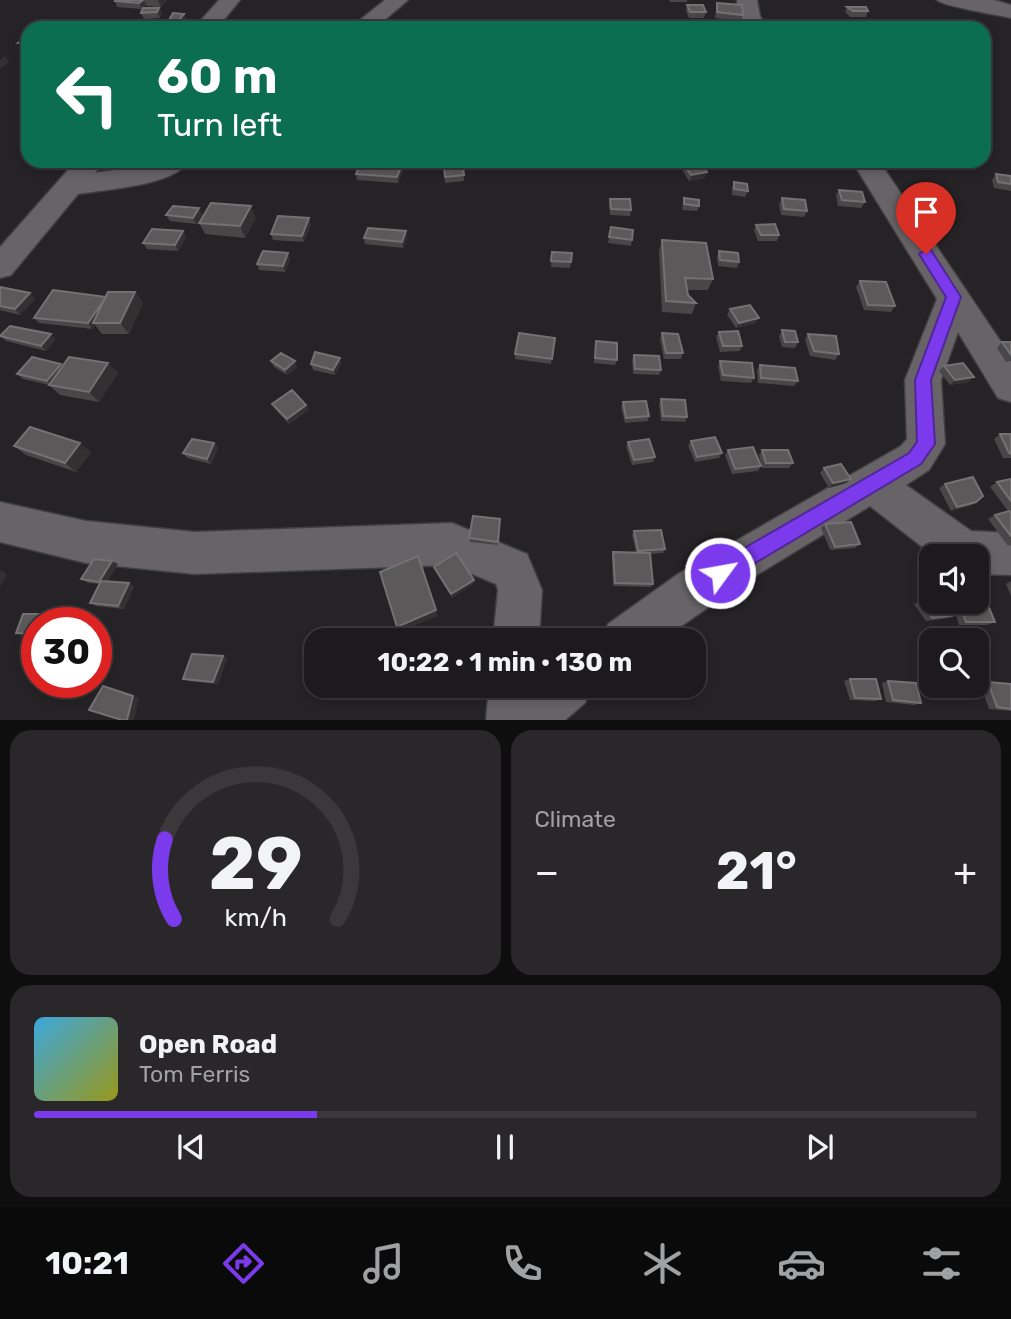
<!DOCTYPE html>
<meta charset="utf-8">
<style>
:root{--surface:#1c1a1c;--page:#292729;--text:#f1f3f6;--muted:#a0a1a3;--line:#3a383b;--accent:#7c3aed}
body{margin:0;font-family:Rubik,sans-serif;background:var(--page);color:var(--text);height:100vh;display:flex;flex-direction:column;font-size:26px;white-space:nowrap}
*{box-sizing:border-box;margin:0}
p{font-size:23px;color:var(--muted)}
.icon{flex:none;width:38px;height:38px;fill:none;stroke:currentColor;stroke-width:2;stroke-linecap:round;stroke-linejoin:round}
.map{position:relative;height:720px;overflow:hidden}
.drawer{display:flex;flex-direction:column;gap:10px;padding:10px;background:#0f0e0f;flex:1}
.drawer>*{flex:none}
.top-card{position:absolute;left:21px;top:21px;width:970px;height:147px;border-radius:21px;box-shadow:0 4px 10px #0003,0 0 0 2px var(--line);background:#0b6e4f;color:#fff;overflow:hidden}
.controls{position:absolute;left:919px;top:544px;display:grid;gap:14px}
.controls a{display:grid;place-items:center;width:70px;height:70px;border-radius:14px;background:var(--surface);box-shadow:0 4px 10px #0003,0 0 0 2px var(--line);font-size:35px}
.speed{position:absolute;left:21px;top:607px;display:flex;gap:14px;font-size:35px;font-weight:700;text-align:center}
.speed>*{display:grid;place-content:center;width:91px;height:91px;border-radius:50%;background:var(--surface);box-shadow:0 4px 10px #0003,0 0 0 2px var(--line);line-height:1}
.speed .limit{border:10px solid #d22;background:#fff;color:#111}
.pin{position:absolute;display:grid;place-items:center;width:60px;height:60px;color:#fff;margin:-72px -30px;border-radius:50% 50% 50% 0;rotate:-45deg;box-shadow:0 0 7px #0007}
.pin .icon{rotate:45deg}
.me{position:absolute;width:77px;margin:-38px;rotate:58deg;stroke-linejoin:round;filter:drop-shadow(0 0 5px #0008)}
.turn{display:flex;align-items:center;gap:24px;height:147px;padding:0 21px;font-size:32px}
.turn .icon{width:91px;height:91px;stroke-width:2.5}
.turn b{display:block;font-size:49px;line-height:60px}
.big{font-size:52px;font-weight:700;line-height:1.1}
.drawer .tile{flex:1;display:flex;flex-direction:column;justify-content:center;gap:10px;min-width:0;padding:0 24px;border-radius:21px;background:var(--page)}
.drawer .dial{align-items:center;gap:0}
.dial svg{height:182px;overflow:visible;fill:none;stroke:var(--line);stroke-width:7;stroke-linecap:round;text-anchor:middle}
.dial text{fill:var(--text);stroke:none}
.song{display:flex;align-items:center;gap:21px}
.cover{width:84px;height:84px;border-radius:10px;background:linear-gradient(135deg,hsl(200 70% 55%),hsl(60 70% 35%))}
.played{height:7px;border-radius:4px;background:linear-gradient(90deg,var(--accent) 30%,var(--line) 30%)}
.keys{display:flex;justify-content:space-around;direction:ltr}
.heat{display:flex;justify-content:space-between;align-items:center;font-size:38px;direction:ltr}
.drawer .tiles{flex:1;display:grid;gap:10px;grid-template-columns:1fr 1fr}
.tile:last-child{grid-column:span 2}
.trip{position:absolute;left:304px;top:628px;width:402px;height:70px;border-radius:21px;background:var(--surface);box-shadow:0 4px 10px #0003,0 0 0 2px var(--line);font-weight:700;line-height:70px;text-align:center}
.tabs{display:flex;height:112px;justify-content:space-around;align-items:center;background:#0b0a0b;color:var(--muted)}
.tabs .icon{width:49px;height:49px}
.tabs .current{color:var(--accent)}
.tabs b{font-size:32px;color:var(--text)}
.map>svg:first-child{display:block}
</style>
<div class="map">
<svg width="1011" height="721" viewBox="0 0 1011 721">
<rect width="100%" height="100%" fill="#252325"/>
<g fill="none" stroke-linecap="round" stroke-linejoin="round">
<defs>
<path id="minor" d="M 219,0 L 240,0 L 217,28 L 194,28 Z
M 385,0 L 408,0 L 375,28 L 350,28 Z
M 737,0 L 757,0 L 760,16 L 766,28 L 744,28 L 738,16 Z
M 937,0 L 994,0 L 1011,5 L 1011,18 C 998,15 942,6 937,0 Z
M 76,161 L 104,161 L 95,173 C 128,169 157,161 189,161 C 173,186 107,189 78,194 L 11,275 L 0,278 L 0,247 Z
M 852,161 L 879,161 L 1011,357 L 1011,402 L 998,398 L 958,332 L 941,380 L 945,444 L 929,470 L 906,485 L 971,531 L 1011,533 L 1011,575 L 976,574 L 976,556 L 934,556 L 870,506 L 745,582 L 661,640 L 601,640 L 608,624 L 678,574 L 901,446 L 907,439 L 905,380 L 937,299 Z
M 0,502 L 86,521 L 195,532 L 452,523 L 527,554 L 542,590 L 539,640 L 493,640 L 498,590 L 496,584 L 451,565 L 195,574 L 86,563 L 0,542 Z
M 489,686 L 592,686 L 585,703 L 564,721 L 486,721 Z"/>
</defs>
<use href="#minor" stroke="#413f41" stroke-width="3"/>
<use href="#minor" fill="#676366" fill-rule="evenodd"/>
</g>
<path fill="#494648" d="M 116,0 L 167,0 L 161,7 L 147,6 L 146,4 L 146,5 L 142,9 L 117,7 L 115,1 Z
M 669,0 L 687,0 L 687,2 L 670,2 Z
M 717,3 L 743,15 L 741,21 L 715,18 Z
M 687,5 L 706,12 L 704,18 L 689,18 L 686,11 Z
M 847,7 L 868,11 L 866,17 L 850,17 L 845,12 Z
M 159,8 L 162,13 L 160,18 L 144,19 L 141,13 Z
M 184,14 L 186,19 L 181,26 L 171,25 L 169,20 Z
M 28,38 L 28,49 L 22,48 L 18,43 Z
M 641,161 L 664,161 L 663,165 L 641,164 Z
M 402,165 L 403,171 L 398,183 L 357,180 L 356,174 Z
M 684,165 L 705,178 L 689,181 L 683,171 Z
M 463,166 L 464,181 L 445,183 L 444,168 Z
M 996,174 L 1011,176 L 1011,191 L 994,188 L 992,180 Z
M 734,182 L 748,191 L 745,197 L 732,195 L 732,188 Z
M 839,190 L 865,202 L 861,208 L 838,206 L 836,195 Z
M 684,198 L 699,206 L 697,211 L 682,210 Z
M 782,198 L 807,211 L 804,217 L 781,215 L 779,204 Z
M 610,199 L 631,210 L 630,216 L 610,215 L 609,205 Z
M 906,200 L 932,212 L 928,218 L 905,215 L 902,206 Z
M 202,214 L 196,224 L 170,221 L 166,215 Z
M 256,218 L 245,238 L 205,234 L 199,223 Z
M 311,224 L 304,242 L 273,240 L 271,234 Z
M 756,225 L 779,235 L 777,241 L 758,241 L 754,230 Z
M 611,227 L 632,240 L 631,246 L 608,243 Z
M 186,237 L 178,251 L 147,249 L 143,243 Z
M 407,237 L 403,248 L 365,244 L 364,238 Z
M 662,240 L 713,279 L 708,290 L 687,290 L 688,295 L 696,303 L 692,314 L 662,312 L 659,251 Z
M 719,251 L 739,262 L 737,268 L 718,266 L 717,257 Z
M 552,252 L 572,253 L 570,268 L 551,267 Z
M 290,259 L 285,272 L 259,270 L 257,264 Z
M 860,281 L 895,306 L 891,312 L 864,310 L 856,287 Z
M 0,287 L 35,299 L 20,315 L 0,310 Z
M 135,292 L 143,303 L 129,334 L 102,334 L 95,325 L 92,329 L 39,323 L 34,318 L 106,297 Z
M 730,309 L 756,323 L 736,328 L 727,315 Z
M 782,330 L 798,342 L 795,348 L 782,347 L 779,336 Z
M 719,332 L 742,346 L 740,351 L 720,352 L 716,337 Z
M 662,333 L 683,353 L 681,359 L 664,359 L 660,339 Z
M 808,334 L 839,354 L 835,360 L 810,356 L 805,339 Z
M 0,336 L 56,339 L 46,351 L 6,341 Z
M 555,338 L 551,364 L 515,359 L 515,354 Z
M 596,341 L 617,360 L 615,365 L 594,363 Z
M 1002,342 L 1011,342 L 1011,361 L 1006,362 L 997,348 Z
M 634,355 L 661,370 L 659,375 L 633,374 L 632,360 Z
M 271,361 L 297,367 L 287,375 L 274,367 Z
M 720,361 L 754,378 L 751,383 L 721,381 L 718,366 Z
M 108,363 L 118,373 L 99,402 L 60,395 L 49,385 L 23,379 L 17,374 L 63,365 Z
M 341,363 L 335,375 L 313,370 L 311,364 Z
M 760,365 L 798,381 L 794,386 L 758,383 L 757,370 Z
M 944,366 L 969,382 L 950,385 L 939,371 Z
M 661,399 L 687,417 L 685,422 L 661,421 L 659,404 Z
M 623,402 L 649,416 L 648,421 L 625,423 L 621,407 Z
M 272,404 L 306,405 L 309,410 L 289,424 L 275,409 Z
M 1000,434 L 1011,434 L 1011,458 L 1003,458 L 994,439 Z
M 691,441 L 722,453 L 719,458 L 695,462 L 688,446 Z
M 628,442 L 655,457 L 653,462 L 632,465 L 626,446 Z
M 214,443 L 218,448 L 211,464 L 187,458 L 183,453 Z
M 14,446 L 91,452 L 76,472 L 26,455 Z
M 728,450 L 761,466 L 758,471 L 732,474 L 725,455 Z
M 762,450 L 793,463 L 789,468 L 762,468 L 759,455 Z
M 824,468 L 851,479 L 846,483 L 829,488 L 820,473 Z
M 1011,479 L 1011,545 L 1008,546 L 988,519 L 995,515 L 1008,511 L 990,487 L 997,482 Z
M 945,484 L 976,502 L 970,506 L 951,511 L 939,488 Z
M 500,519 L 498,545 L 470,542 L 469,538 Z
M 825,524 L 860,544 L 855,548 L 830,550 L 821,528 Z
M 634,531 L 665,549 L 663,553 L 650,554 L 653,584 L 651,587 L 613,586 L 612,556 L 613,552 L 636,553 L 632,535 Z
M 118,564 L 107,582 L 134,586 L 124,609 L 96,606 L 90,603 L 100,584 L 88,583 L 81,579 Z
M 434,567 L 474,583 L 452,598 L 435,570 Z
M 1011,581 L 1011,596 L 1006,584 Z
M 921,601 L 953,607 L 951,602 L 976,602 L 995,622 L 987,625 L 959,625 L 956,615 L 950,618 L 926,621 L 914,604 Z
M 44,614 L 51,617 L 37,623 L 37,636 L 23,635 L 16,633 Z
M 227,658 L 218,684 L 188,681 L 183,679 Z
M 850,679 L 881,699 L 875,701 L 850,700 L 844,681 Z
M 888,681 L 921,703 L 914,705 L 886,702 L 882,683 Z
M 988,682 L 1011,684 L 1011,711 L 989,709 L 980,684 Z"/>
<path fill="#333032" d="M 143,0 L 144,0 L 146,5 L 142,9 L 139,3 Z
M 159,0 L 167,0 L 161,7 L 158,1 Z
M 159,8 L 162,13 L 160,18 L 157,12 Z
M 184,14 L 186,19 L 181,26 L 179,20 Z
M 5,56 L 9,62 L 0,69 L 0,60 Z
M 402,165 L 403,171 L 398,183 L 397,177 Z
M 707,172 L 705,178 L 689,181 L 691,175 Z
M 251,206 L 256,218 L 245,238 L 240,226 Z
M 199,208 L 202,214 L 196,224 L 193,218 Z
M 309,218 L 311,224 L 304,242 L 302,236 Z
M 183,231 L 186,237 L 178,251 L 175,245 Z
M 406,231 L 407,237 L 403,248 L 402,242 Z
M 288,253 L 290,259 L 285,272 L 283,266 Z
M 135,292 L 143,303 L 129,334 L 120,323 Z
M 30,293 L 35,299 L 20,315 L 15,309 Z
M 106,297 L 93,323 L 95,325 L 92,329 L 88,323 Z
M 759,318 L 756,323 L 736,328 L 739,323 Z
M 51,334 L 56,339 L 46,351 L 41,346 Z
M 340,358 L 341,363 L 335,375 L 333,370 Z
M 295,361 L 297,367 L 287,375 L 285,370 Z
M 108,363 L 118,373 L 99,402 L 89,392 Z
M 61,364 L 67,369 L 53,386 L 47,381 Z
M 974,377 L 969,382 L 950,385 L 955,380 Z
M 306,405 L 309,410 L 289,424 L 287,419 Z
M 80,443 L 91,452 L 76,472 L 65,463 Z
M 214,443 L 218,448 L 211,464 L 207,459 Z
M 851,479 L 846,483 L 829,488 L 833,483 Z
M 976,502 L 970,506 L 951,511 L 957,507 Z
M 112,561 L 118,564 L 105,585 L 99,582 Z
M 0,570 L 7,574 L 0,587 Z
M 474,580 L 474,583 L 452,598 L 451,594 Z
M 129,583 L 134,586 L 124,609 L 118,606 Z
M 436,610 L 438,616 L 400,632 L 397,627 Z
M 44,614 L 51,617 L 50,623 L 42,623 Z
M 223,656 L 227,658 L 218,684 L 213,682 Z
M 133,696 L 139,698 L 134,720 L 127,720 Z"/>
<path fill="#5c595b" stroke="#747173" stroke-width="2" d="M 116,0 L 143,0 L 139,3 L 115,1 Z
M 717,3 L 742,5 L 743,15 L 717,12 Z
M 687,5 L 703,5 L 706,12 L 690,12 Z
M 847,7 L 866,7 L 868,11 L 853,11 Z
M 143,8 L 159,8 L 157,12 L 141,13 Z
M 173,13 L 184,14 L 179,20 L 169,20 Z
M 697,22 L 708,22 L 709,28 L 698,27 Z
M 859,23 L 864,28 L 849,28 L 846,24 Z
M 25,38 L 28,38 L 28,44 L 18,43 Z
M 361,162 L 402,165 L 397,177 L 356,174 Z
M 684,165 L 702,165 L 707,172 L 691,175 Z
M 463,166 L 464,175 L 445,177 L 444,168 Z
M 996,174 L 1011,176 L 1011,184 L 998,182 Z
M 734,182 L 747,184 L 748,191 L 734,189 Z
M 839,190 L 862,192 L 865,202 L 842,200 Z
M 684,198 L 699,200 L 699,206 L 684,204 Z
M 782,198 L 805,200 L 807,211 L 784,209 Z
M 610,199 L 630,199 L 631,210 L 611,209 Z
M 906,200 L 929,203 L 932,212 L 909,209 Z
M 211,203 L 251,206 L 240,226 L 199,223 Z
M 173,206 L 199,208 L 193,218 L 166,215 Z
M 278,216 L 309,218 L 302,236 L 271,234 Z
M 775,224 L 779,235 L 761,235 L 756,225 Z
M 611,227 L 633,230 L 632,240 L 609,237 Z
M 368,228 L 406,231 L 402,242 L 364,238 Z
M 152,229 L 183,231 L 175,245 L 143,243 Z
M 662,240 L 706,243 L 713,279 L 685,278 L 688,295 L 696,303 L 666,301 Z
M 263,251 L 288,253 L 283,266 L 257,264 Z
M 719,251 L 738,253 L 739,262 L 720,260 Z
M 552,252 L 572,253 L 571,262 L 551,261 Z
M 860,281 L 886,282 L 895,306 L 868,305 Z
M 0,287 L 30,293 L 15,309 L 0,306 Z
M 53,290 L 106,297 L 88,323 L 34,318 Z
M 108,292 L 135,292 L 120,323 L 93,323 Z
M 750,305 L 759,318 L 739,323 L 730,309 Z
M 10,326 L 51,334 L 41,346 L 0,336 Z
M 782,330 L 795,331 L 798,342 L 785,342 Z
M 738,331 L 742,346 L 723,346 L 719,332 Z
M 519,333 L 555,338 L 552,359 L 515,354 Z
M 662,333 L 678,334 L 683,353 L 666,353 Z
M 808,334 L 836,336 L 839,354 L 814,351 Z
M 596,341 L 617,343 L 617,360 L 595,358 Z
M 1002,342 L 1011,342 L 1011,355 Z
M 315,352 L 340,358 L 333,370 L 311,364 Z
M 281,353 L 295,361 L 285,370 L 271,361 Z
M 634,355 L 659,356 L 661,370 L 635,369 Z
M 32,357 L 61,364 L 47,381 L 17,374 Z
M 69,357 L 108,363 L 89,392 L 49,385 Z
M 720,361 L 752,363 L 754,378 L 723,375 Z
M 963,363 L 974,377 L 955,380 L 944,366 Z
M 760,365 L 795,368 L 798,381 L 761,378 Z
M 292,390 L 306,405 L 287,419 L 272,404 Z
M 661,399 L 685,400 L 687,417 L 663,416 Z
M 646,401 L 649,416 L 626,418 L 623,402 Z
M 30,427 L 80,443 L 65,463 L 14,446 Z
M 1000,434 L 1011,434 L 1011,454 L 1009,453 Z
M 715,437 L 722,453 L 697,457 L 691,441 Z
M 192,439 L 214,443 L 207,459 L 183,453 Z
M 649,439 L 655,457 L 634,460 L 628,442 Z
M 753,447 L 761,466 L 735,469 L 728,450 Z
M 762,450 L 788,450 L 793,463 L 766,463 Z
M 841,464 L 851,479 L 833,483 L 824,468 Z
M 973,477 L 983,496 L 976,502 L 957,507 L 945,484 Z
M 1011,479 L 1011,501 L 997,482 Z
M 1009,511 L 1011,513 L 1011,536 L 995,515 Z
M 473,516 L 500,519 L 498,542 L 469,538 Z
M 851,522 L 860,544 L 835,547 L 825,524 Z
M 661,530 L 665,549 L 638,551 L 634,531 Z
M 613,552 L 650,553 L 653,584 L 615,583 Z
M 456,553 L 474,580 L 451,594 L 434,567 Z
M 418,556 L 436,610 L 397,627 L 380,572 Z
M 94,559 L 112,561 L 99,582 L 81,579 Z
M 101,581 L 129,583 L 118,606 L 90,603 Z
M 976,598 L 985,598 L 995,622 L 966,622 L 959,602 L 976,602 Z
M 931,600 L 931,602 L 950,602 L 957,615 L 932,618 L 921,601 Z
M 23,614 L 44,614 L 42,623 L 37,623 L 37,634 L 16,633 Z
M 192,654 L 223,656 L 213,682 L 183,679 Z
M 850,679 L 876,679 L 881,699 L 855,698 Z
M 888,681 L 916,683 L 921,703 L 893,700 Z
M 988,682 L 1011,684 L 1011,709 L 997,707 Z
M 103,686 L 133,696 L 127,720 L 122,720 L 89,710 Z"/>
<path fill="#7c3aed" stroke="#51269a" stroke-width="2" d="M 926,249 L 931,250 L 961,297 L 931,380 L 935,444 L 921,464 L 727,580 L 720,583 L 713,580 L 711,573 L 713,566 L 909,453 L 917,442 L 915,380 L 946,297 L 919,254 Z"/>
</svg>
<div class="controls">
<a><svg class="icon" aria-label="sound" viewBox="0 0 24 24"><path d="M4 9h4l5-4v14l-5-4H4zM17 9q2 3 0 6"/></svg></a>
<a><svg class="icon" aria-label="search" viewBox="0 0 24 24"><circle cx="10" cy="10" r="6"/><path d="M15 15l6 6"/></svg></a>
</div>
<div class="speed"><div class="limit">30</div></div>
<div class="pin" style="left:926px;top:254px;background:#d93025"><svg class="icon" aria-label="arrive" viewBox="0 0 24 24"><path d="M6 21V4h12l-3 4 3 4H6"/></svg></div>
<svg class="me" style="left:720px;top:573px" viewBox="-20 -20 40 40"><circle r="17" fill="#7c3aed" stroke="#fff" stroke-width="3"/><path d="M0-11L8 9 0 5-8 9z" fill="#fff"/></svg>
<div class="trip">10:22 · 1 min · 130 m</div>
<div class="top-card">
<div class="turn"><svg class="icon" aria-label="left" viewBox="0 0 24 24"><path d="M17 20v-9H6M10 6l-5 5 5 5"/></svg><div><b>60 m</b>Turn left</div></div>
</div>
</div>
<section class="drawer">
<div class="tiles">
<div class="tile dial"><svg viewBox="0 0 100 80">
<path d="M14 69A42 42 0 1 1 86 69"/>
<path d="M14 69A42 42 0 0 1 10 34" stroke="#7c3aed"/>
<text x="50" y="56" font-size="32" font-weight="700">29</text>
<text x="50" y="72" font-size="11">km/h</text>
</svg></div>
<div class="tile"><p>Climate</p>
<div class="heat"><a>−</a><b class="big">21°</b><a>+</a></div>
</div>
<div class="tile">
<div class="song"><i class="cover"></i><div><b>Open Road</b><p>Tom Ferris</p></div></div>
<div class="played"></div>
<div class="keys"><svg class="icon" aria-label="previous" viewBox="0 0 24 24"><path d="M18 5L8 12l10 7zM5 5v14"/></svg><svg class="icon" aria-label="pause" viewBox="0 0 24 24"><path d="M8 5v14M16 5v14"/></svg><svg class="icon" aria-label="next" viewBox="0 0 24 24"><path d="M6 5l10 7-10 7zM19 5v14"/></svg></div>
</div>
</div>
</section>
<nav class="tabs">
<b>10:21</b>
<svg class="icon current" aria-label="directions" viewBox="0 0 24 24"><path d="M12 3l9 9-9 9-9-9zM9 14v-3h6M13 9l2 2-2 2"/></svg>
<svg class="icon" aria-label="music" viewBox="0 0 24 24"><path d="M9 18V5l10-2v13"/><circle cx="6" cy="18" r="3"/><circle cx="16" cy="16" r="3"/></svg>
<svg class="icon" aria-label="phone" viewBox="0 0 24 24"><path d="M5 4h4l2 5-3 2q2 4 5 5l2-3 5 2v4C11 20 4 13 5 4z"/></svg>
<svg class="icon" aria-label="climate" viewBox="0 0 24 24"><path d="M12 3v18M4 7l16 10M4 17L20 7"/></svg>
<svg class="icon" aria-label="car" viewBox="0 0 24 24"><path d="M5 17H2v-5l4-1 3-4h7l3 4 3 1v5h-3M9 17h6M6 11h13"/><circle cx="7" cy="17" r="2"/><circle cx="17" cy="17" r="2"/></svg>
<svg class="icon" aria-label="filters" viewBox="0 0 24 24"><path d="M4 7h16M4 17h16"/><circle cx="9" cy="7" r="2"/><circle cx="15" cy="17" r="2"/></svg>
</nav>
